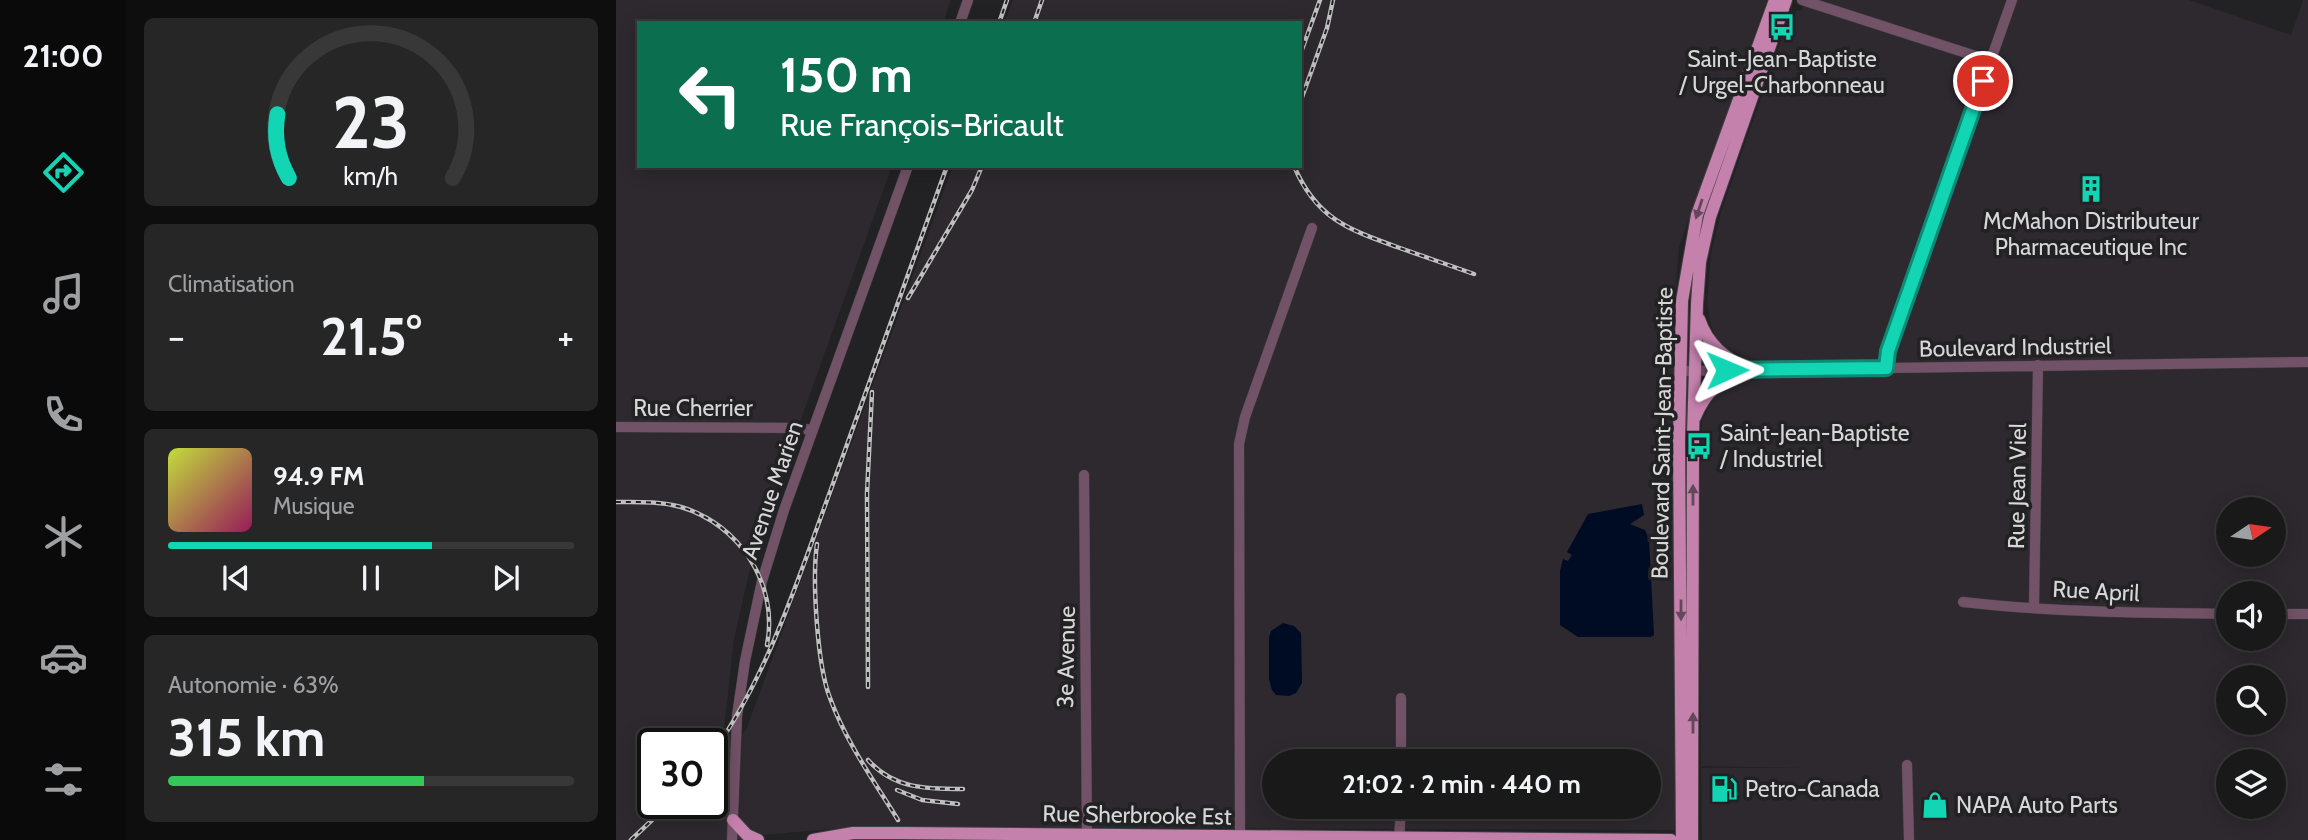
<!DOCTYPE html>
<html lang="fr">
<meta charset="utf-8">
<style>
:root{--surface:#1a191a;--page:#272627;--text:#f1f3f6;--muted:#9fa0a2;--line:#383839;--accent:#12d5b4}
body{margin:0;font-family:Cabin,sans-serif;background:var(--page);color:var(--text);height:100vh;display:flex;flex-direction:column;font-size:26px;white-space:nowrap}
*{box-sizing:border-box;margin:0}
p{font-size:23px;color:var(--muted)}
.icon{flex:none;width:38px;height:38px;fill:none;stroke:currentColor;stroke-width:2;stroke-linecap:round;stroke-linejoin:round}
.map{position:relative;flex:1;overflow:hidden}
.sheet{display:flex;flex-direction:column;gap:18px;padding:18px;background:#0e0e0e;width:490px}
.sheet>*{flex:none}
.top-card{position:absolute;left:21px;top:21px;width:665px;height:147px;border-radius:0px;box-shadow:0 4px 18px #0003,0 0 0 2px var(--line);background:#0b6e4f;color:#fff;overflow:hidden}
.needle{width:46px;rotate:77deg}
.controls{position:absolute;left:1600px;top:497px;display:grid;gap:14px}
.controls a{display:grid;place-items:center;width:70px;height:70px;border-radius:50%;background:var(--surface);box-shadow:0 4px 18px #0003,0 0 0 2px var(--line);font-size:35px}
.speed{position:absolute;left:21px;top:728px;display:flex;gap:14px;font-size:35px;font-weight:700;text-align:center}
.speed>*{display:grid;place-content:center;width:91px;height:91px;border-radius:50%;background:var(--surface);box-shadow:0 4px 18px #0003,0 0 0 2px var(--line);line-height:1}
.speed .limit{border:4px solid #111;border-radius:10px;background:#fff;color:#111}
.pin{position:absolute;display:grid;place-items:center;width:60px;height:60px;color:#fff;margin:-30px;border:4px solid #fff;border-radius:50%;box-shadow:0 2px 7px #0007}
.me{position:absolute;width:77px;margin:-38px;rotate:89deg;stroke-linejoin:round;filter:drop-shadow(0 0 5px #0008)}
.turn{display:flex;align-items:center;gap:24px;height:147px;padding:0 28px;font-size:32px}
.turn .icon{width:91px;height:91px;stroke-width:2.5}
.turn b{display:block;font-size:49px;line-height:60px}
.big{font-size:52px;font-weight:700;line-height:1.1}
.sheet .tile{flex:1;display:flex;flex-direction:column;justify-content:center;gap:10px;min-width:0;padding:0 24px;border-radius:10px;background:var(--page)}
.sheet .dial{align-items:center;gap:0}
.dial svg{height:182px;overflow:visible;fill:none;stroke:var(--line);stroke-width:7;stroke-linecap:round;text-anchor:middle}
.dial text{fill:var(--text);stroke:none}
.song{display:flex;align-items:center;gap:21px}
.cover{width:84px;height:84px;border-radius:10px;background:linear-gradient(135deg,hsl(70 70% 55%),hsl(330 70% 35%))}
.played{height:7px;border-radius:4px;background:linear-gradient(90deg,var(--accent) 65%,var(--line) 65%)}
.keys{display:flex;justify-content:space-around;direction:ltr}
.heat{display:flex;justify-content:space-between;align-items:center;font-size:38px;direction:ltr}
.charge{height:10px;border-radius:5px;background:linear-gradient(90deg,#34c759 63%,var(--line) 0)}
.trip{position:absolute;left:646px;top:749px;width:399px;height:70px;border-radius:35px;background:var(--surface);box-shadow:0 4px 18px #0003,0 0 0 2px var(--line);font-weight:700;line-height:70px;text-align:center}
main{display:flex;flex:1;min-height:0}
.dock{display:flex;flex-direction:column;width:126px;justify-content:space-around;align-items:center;background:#0a0a0a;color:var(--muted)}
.dock .icon{width:49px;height:49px}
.dock .on{color:var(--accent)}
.dock b{font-size:32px;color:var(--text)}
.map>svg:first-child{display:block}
</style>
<main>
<nav class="dock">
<b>21:00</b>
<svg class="icon on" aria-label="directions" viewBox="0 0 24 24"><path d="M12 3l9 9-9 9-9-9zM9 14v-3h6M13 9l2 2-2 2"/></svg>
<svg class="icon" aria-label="music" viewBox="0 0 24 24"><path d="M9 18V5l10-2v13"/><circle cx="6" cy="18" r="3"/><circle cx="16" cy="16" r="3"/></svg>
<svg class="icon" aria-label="phone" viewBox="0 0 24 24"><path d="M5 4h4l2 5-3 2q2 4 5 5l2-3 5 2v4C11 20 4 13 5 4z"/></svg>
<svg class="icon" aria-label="climate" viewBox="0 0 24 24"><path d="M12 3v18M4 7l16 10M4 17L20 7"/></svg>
<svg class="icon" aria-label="car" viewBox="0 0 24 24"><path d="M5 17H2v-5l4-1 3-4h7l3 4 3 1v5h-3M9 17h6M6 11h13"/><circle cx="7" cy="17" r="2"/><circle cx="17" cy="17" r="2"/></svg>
<svg class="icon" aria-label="filters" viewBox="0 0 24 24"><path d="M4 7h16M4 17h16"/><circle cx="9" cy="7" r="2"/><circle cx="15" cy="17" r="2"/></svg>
</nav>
<section class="sheet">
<div class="tile dial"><svg viewBox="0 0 100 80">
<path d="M14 69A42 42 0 1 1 86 69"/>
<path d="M14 69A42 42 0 0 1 9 41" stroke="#12d5b4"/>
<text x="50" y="56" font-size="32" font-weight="700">23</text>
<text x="50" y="72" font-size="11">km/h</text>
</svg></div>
<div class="tile"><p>Climatisation</p>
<div class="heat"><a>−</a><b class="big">21.5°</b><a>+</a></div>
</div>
<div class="tile">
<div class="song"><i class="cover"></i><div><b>94.9 FM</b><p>Musique</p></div></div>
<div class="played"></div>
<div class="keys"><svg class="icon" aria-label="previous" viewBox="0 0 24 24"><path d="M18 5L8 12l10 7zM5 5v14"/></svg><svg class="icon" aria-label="pause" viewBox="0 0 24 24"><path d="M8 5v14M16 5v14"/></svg><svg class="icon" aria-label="next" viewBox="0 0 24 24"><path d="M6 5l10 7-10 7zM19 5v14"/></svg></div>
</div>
<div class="tile"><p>Autonomie · 63%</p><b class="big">315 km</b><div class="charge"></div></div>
</section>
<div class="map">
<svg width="1692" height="840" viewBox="0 0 1692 840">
<rect width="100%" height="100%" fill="#222123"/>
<path fill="#2d292f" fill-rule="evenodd" d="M 0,0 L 335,0 L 327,23 L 23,23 L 23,166 L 276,166 L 161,486 L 135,565 L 118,639 L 105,756 L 130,730 L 337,166 L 684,166 L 684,23 L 388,23 L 397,0 L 1151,0 L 1063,247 L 1060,285 L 1061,700 L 1064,830 L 237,827 L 146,835 L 138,833 L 129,839 L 152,840 L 0,840 ZM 37,744 L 96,744 L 96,803 L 37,803 ZM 658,761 L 1032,761 L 1032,807 L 658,807 Z
M 1189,0 L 1573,0 L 1675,35 L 1687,0 L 1692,0 L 1692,840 L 1086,840 L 1085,768 L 1190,768 L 1085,766 L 1083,522 L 1086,421 L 1094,404 L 1102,394 L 1122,384 L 1125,356 L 1109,347 L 1099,336 L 1094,322 L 1091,301 L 1095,254 L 1105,212 L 1175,12 L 1186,10 ZM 1612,509 L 1657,509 L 1657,555 L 1612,555 ZM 1612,593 L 1657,593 L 1657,639 L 1612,639 ZM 1612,677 L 1657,677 L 1657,723 L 1612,723 ZM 1612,761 L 1657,761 L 1657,807 L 1612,807 Z"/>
<path fill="#000b24" d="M 1026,504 L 1028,515 L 1014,524 L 1029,530 L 1033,539 L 1038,635 L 1035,637 L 962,637 L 944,625 L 944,571 L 947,559 L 952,561 L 956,555 L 951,552 L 972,514 Z
M 667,623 L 678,626 L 685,633 L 686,683 L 680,693 L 673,696 L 660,695 L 656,690 L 653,679 L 653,637 L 655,631 Z"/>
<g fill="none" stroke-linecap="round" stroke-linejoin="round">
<defs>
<path id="minor" d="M 1186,0 L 1375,61
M 344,23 L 352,0
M 1270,368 L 1272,351 L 1396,0
M 1064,371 L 1692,362
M 0,427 L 180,428 L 197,430
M 468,475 L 471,839
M 1347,602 C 1434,612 1524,613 1612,614
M 1418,608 L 1422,365
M 1657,614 L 1692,614
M 785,761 L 785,698
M 1291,765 L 1293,840
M 624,837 L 623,444 L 629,417 L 696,228
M 116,840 L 121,716 L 129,661 L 146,581 L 168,510 L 292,166
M 783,840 L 785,807"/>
<path id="major" d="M 1083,319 C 1092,346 1109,357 1132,370
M 1079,417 C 1091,388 1104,381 1132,370
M 117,820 L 131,835 L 142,840
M 197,840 L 237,833 L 283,833 L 1055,840
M 1066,840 L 1063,442 L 1066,301 L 1081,215 L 1159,0
M 1076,840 L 1077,435 L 1081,304 L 1084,262 L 1094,217 L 1170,0"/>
</defs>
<use href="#minor" stroke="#3f3e40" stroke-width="11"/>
<use href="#major" stroke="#3f3e40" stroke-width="14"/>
<use href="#minor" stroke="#725266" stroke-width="10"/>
<use href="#major" stroke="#c481ac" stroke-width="12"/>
<defs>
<path id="rail" d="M 383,23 L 391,0
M 418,23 L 426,0
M 684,55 L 704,0
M 685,100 L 711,28 L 717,0
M 678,166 C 700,218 731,229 781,247 C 807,256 832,265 858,274
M 292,298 L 356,190 L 366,166
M 0,502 C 21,502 44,501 65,507 C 123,524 163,584 151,645
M 201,544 C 196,579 201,665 214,698 C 230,742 258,781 282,820
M 252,687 L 251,493 L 256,392
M 96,754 C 152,675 181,582 214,492 C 253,384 292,275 331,166
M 252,760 C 278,789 310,789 347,789
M 281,790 L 306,800 L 342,804
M 15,840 L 54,803"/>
</defs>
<use href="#rail" stroke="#c1c0c1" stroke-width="4.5"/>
<use href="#rail" stroke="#222123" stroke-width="2" stroke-dasharray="5" stroke-linecap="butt"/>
</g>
<defs><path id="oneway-solid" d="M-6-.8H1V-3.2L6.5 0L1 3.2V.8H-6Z" transform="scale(1.75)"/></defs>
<g fill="#63475a">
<use href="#oneway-solid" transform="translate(1083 209) rotate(108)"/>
<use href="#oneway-solid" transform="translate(1077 495) rotate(-90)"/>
<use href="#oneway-solid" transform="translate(1065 610) rotate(90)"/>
<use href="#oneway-solid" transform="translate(1077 723) rotate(-90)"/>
</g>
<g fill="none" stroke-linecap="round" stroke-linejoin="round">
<defs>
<path id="route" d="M 1111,370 L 1270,368 L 1272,351 L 1367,81"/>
</defs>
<use href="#route" stroke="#0c8a75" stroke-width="18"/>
<use href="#route" stroke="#12d5b4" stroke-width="12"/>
</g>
<defs>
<symbol id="bus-bare" viewBox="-9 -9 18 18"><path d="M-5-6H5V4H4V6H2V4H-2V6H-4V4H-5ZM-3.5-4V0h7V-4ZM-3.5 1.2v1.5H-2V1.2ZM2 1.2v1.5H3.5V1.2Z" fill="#12d5b4" stroke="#222123" stroke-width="2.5" paint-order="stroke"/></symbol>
<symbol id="building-bare" viewBox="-9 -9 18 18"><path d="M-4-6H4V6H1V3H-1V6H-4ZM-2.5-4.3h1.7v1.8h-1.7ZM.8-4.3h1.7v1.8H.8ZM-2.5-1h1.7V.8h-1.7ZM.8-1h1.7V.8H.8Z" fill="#12d5b4" stroke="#222123" stroke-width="2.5" paint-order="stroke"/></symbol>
<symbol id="fuel-bare" viewBox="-9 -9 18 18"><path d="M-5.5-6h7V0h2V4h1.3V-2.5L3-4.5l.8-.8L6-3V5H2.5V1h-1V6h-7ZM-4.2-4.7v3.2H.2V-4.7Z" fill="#12d5b4" stroke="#222123" stroke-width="2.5" paint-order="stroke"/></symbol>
<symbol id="shop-bare" viewBox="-9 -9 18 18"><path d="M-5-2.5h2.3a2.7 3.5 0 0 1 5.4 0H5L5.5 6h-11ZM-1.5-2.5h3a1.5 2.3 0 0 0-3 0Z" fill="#12d5b4" stroke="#222123" stroke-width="2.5" paint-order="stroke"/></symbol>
</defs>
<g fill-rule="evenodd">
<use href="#bus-bare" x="1147" y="8" width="38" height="38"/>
<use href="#building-bare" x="1456" y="170" width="38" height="38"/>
<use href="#bus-bare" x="1064" y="427" width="38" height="38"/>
<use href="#fuel-bare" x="1089" y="770" width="38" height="38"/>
<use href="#shop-bare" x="1300" y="786" width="38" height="38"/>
</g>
<g text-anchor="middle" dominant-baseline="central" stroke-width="7" stroke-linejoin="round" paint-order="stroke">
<g font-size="23" fill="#d8d7d8" stroke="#222123" text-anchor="start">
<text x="1166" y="59" text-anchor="middle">Saint-Jean-Baptiste<tspan x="1166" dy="26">/ Urgel-Charbonneau</tspan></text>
<text x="1475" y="221" text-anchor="middle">McMahon Distributeur<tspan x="1475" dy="26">Pharmaceutique Inc</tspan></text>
<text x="1104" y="433">Saint-Jean-Baptiste<tspan x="1104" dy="26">/ Industriel</tspan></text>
<text x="1129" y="789">Petro-Canada</text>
<text x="1340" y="805">NAPA Auto Parts</text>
</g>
<g font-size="23" fill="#d8d7d8" stroke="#222123">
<text transform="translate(1399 347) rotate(-1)">Boulevard Industriel</text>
<text x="77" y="408">Rue Cherrier</text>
<text transform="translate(1046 433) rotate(-89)">Boulevard Saint-Jean-Baptiste</text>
<text transform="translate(1401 486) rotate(-89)">Rue Jean Viel</text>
<text transform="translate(156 490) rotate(-71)">Avenue Marien</text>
<text transform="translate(1480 591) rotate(3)">Rue April</text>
<text transform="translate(450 657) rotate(-89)">3e Avenue</text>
<text transform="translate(521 815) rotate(1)">Rue Sherbrooke Est</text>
</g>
</g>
</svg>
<div class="controls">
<a><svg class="needle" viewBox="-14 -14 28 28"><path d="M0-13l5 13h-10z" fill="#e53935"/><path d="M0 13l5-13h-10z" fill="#9fa0a2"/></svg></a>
<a><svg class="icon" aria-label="sound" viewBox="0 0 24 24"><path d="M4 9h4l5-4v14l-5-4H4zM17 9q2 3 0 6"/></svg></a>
<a><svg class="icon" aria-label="search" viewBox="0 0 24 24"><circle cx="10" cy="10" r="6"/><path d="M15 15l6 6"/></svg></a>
<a><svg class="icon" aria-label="layers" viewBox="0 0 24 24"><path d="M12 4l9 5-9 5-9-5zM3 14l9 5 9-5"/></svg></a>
</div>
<div class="speed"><div class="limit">30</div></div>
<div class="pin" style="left:1367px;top:81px;background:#d93025"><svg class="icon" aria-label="arrive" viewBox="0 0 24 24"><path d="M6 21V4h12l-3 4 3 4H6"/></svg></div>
<svg class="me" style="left:1111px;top:370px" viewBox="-20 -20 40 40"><path d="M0-17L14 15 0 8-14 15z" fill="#12d5b4" stroke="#fff" stroke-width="4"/></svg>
<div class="trip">21:02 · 2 min · 440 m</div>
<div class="top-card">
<div class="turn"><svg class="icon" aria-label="left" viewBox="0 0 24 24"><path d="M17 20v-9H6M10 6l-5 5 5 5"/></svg><div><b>150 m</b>Rue François-Bricault</div></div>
</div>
</div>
</main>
